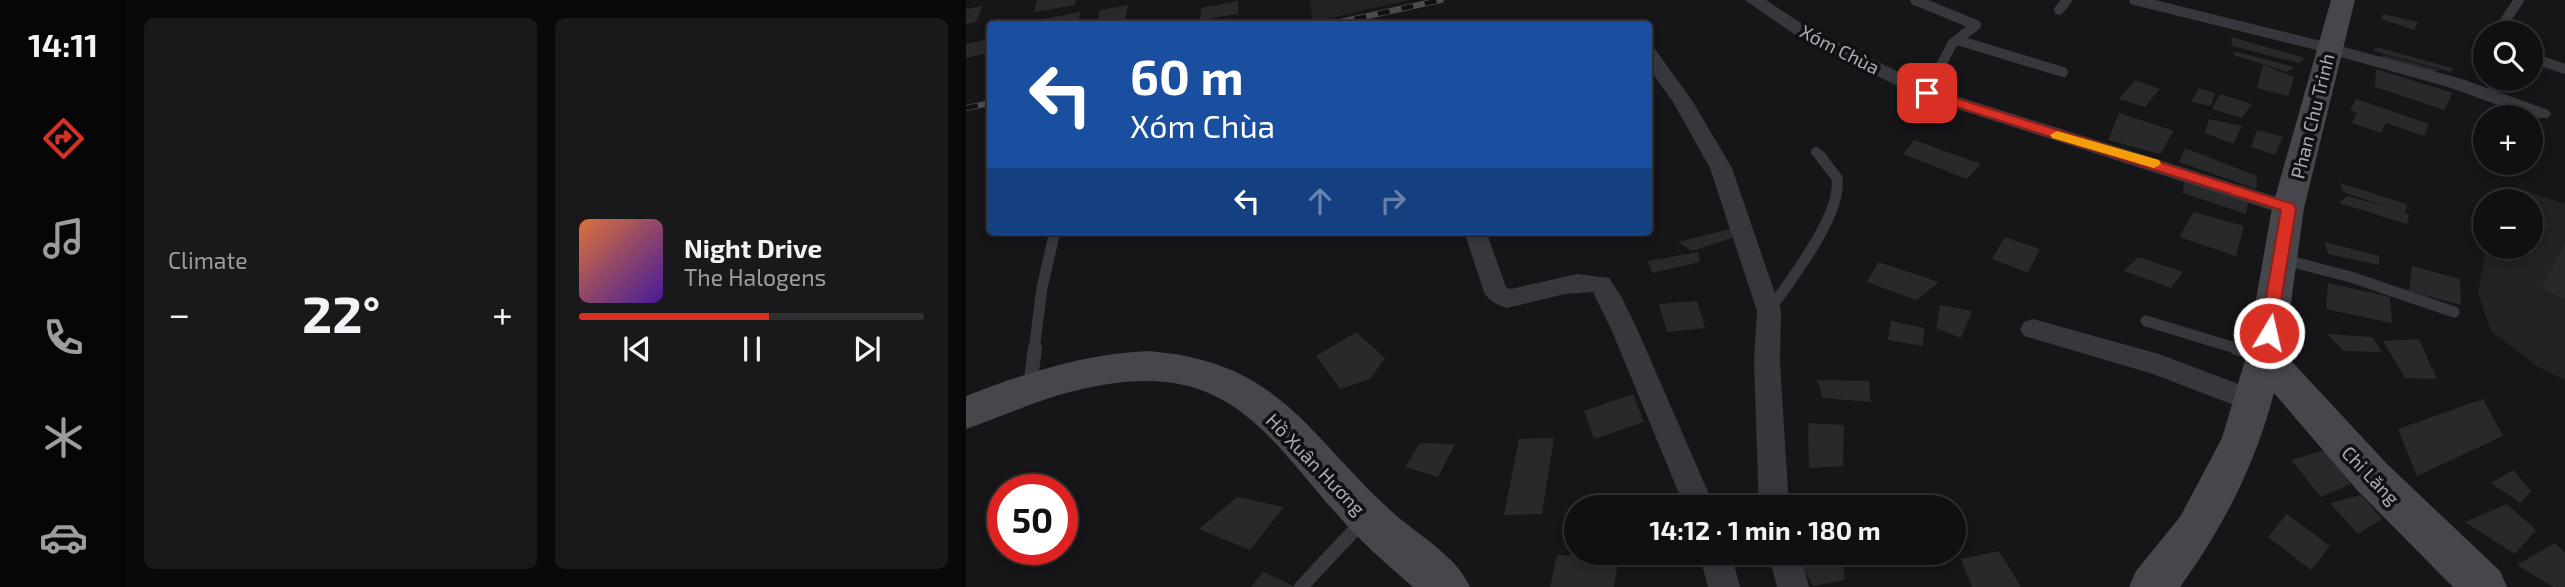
<!DOCTYPE html>
<meta charset="utf-8">
<style>
:root{--surface:#101012;--page:#19191b;--text:#f1f3f6;--muted:#9c9d9f;--line:#303032;--accent:#d93025}
body{margin:0;font-family:"Exo 2",sans-serif;background:var(--page);color:var(--text);height:100vh;display:flex;flex-direction:column;font-size:26px;white-space:nowrap}
*{box-sizing:border-box;margin:0}
p{font-size:23px;color:var(--muted)}
.icon{flex:none;width:38px;height:38px;fill:none;stroke:currentColor;stroke-width:2;stroke-linecap:round;stroke-linejoin:round}
.map{position:relative;flex:1;overflow:hidden}
.drawer{display:flex;flex-direction:column;gap:18px;padding:18px;background:#09090a;width:840px}
.drawer>*{flex:none}
.hud{position:absolute;left:21px;top:21px;width:665px;height:214px;border-radius:7px;box-shadow:0 4px 10px #0003,0 0 0 2px var(--line);background:#1a4fa0;color:#fff;overflow:hidden}
.buttons{position:absolute;left:1507px;top:21px;display:grid;gap:14px}
.buttons a{display:grid;place-items:center;width:70px;height:70px;border-radius:50%;background:var(--surface);box-shadow:0 4px 10px #0003,0 0 0 2px var(--line);font-size:35px}
.speed{position:absolute;left:21px;top:474px;display:flex;gap:14px;font-size:35px;font-weight:700;text-align:center}
.speed>*{display:grid;place-content:center;width:91px;height:91px;border-radius:50%;background:var(--surface);box-shadow:0 4px 10px #0003,0 0 0 2px var(--line);line-height:1}
.speed .limit{border:10px solid #d22;background:#fff;color:#111}
.pin{position:absolute;display:grid;place-items:center;width:60px;height:60px;color:#fff;margin:-30px;border-radius:14px;box-shadow:0 4px 10px #0006}
.me{position:absolute;width:77px;margin:-38px;rotate:9deg;stroke-linejoin:round;filter:drop-shadow(0 0 5px #0008)}
.turn{display:flex;align-items:center;gap:24px;height:147px;padding:0 28px;font-size:32px}
.turn .icon{width:91px;height:91px;stroke-width:2.5}
.turn b{display:block;font-size:49px;line-height:60px}
.lanes{display:flex;align-items:center;height:66px;padding:0 28px;background:#0003;justify-content:center;gap:35px;direction:ltr}
.lanes .off{opacity:.35}
.big{font-size:52px;font-weight:700;line-height:1.1}
.drawer .widget{flex:1;display:flex;flex-direction:column;justify-content:center;gap:10px;min-width:0;padding:0 24px;border-radius:10px;background:var(--page)}
.song{display:flex;align-items:center;gap:21px}
.cover{width:84px;height:84px;border-radius:10px;background:linear-gradient(135deg,hsl(20 70% 55%),hsl(260 70% 35%))}
.played{height:7px;border-radius:4px;background:linear-gradient(90deg,var(--accent) 55%,var(--line) 55%)}
.keys{display:flex;justify-content:space-around;direction:ltr}
.heat{display:flex;justify-content:space-between;align-items:center;font-size:38px;direction:ltr}
.drawer .tiles{flex:1;display:grid;gap:18px;grid-template-columns:repeat(2,1fr)}
.trip{position:absolute;left:598px;top:495px;width:402px;height:70px;border-radius:35px;background:var(--surface);box-shadow:0 4px 10px #0003,0 0 0 2px var(--line);font-weight:700;line-height:70px;text-align:center}
main{display:flex;flex:1;min-height:0}
.tabs{display:flex;flex-direction:column;width:126px;justify-content:space-around;align-items:center;background:#060607;color:var(--muted)}
.tabs .icon{width:49px;height:49px}
.tabs .current{color:var(--accent)}
.tabs b{font-size:32px;color:var(--text)}
.map>svg:first-child{display:block}
</style>
<main>
<nav class="tabs">
<b>14:11</b>
<svg class="icon current" aria-label="directions" viewBox="0 0 24 24"><path d="M12 3l9 9-9 9-9-9zM9 14v-3h6M13 9l2 2-2 2"/></svg>
<svg class="icon" aria-label="music" viewBox="0 0 24 24"><path d="M9 18V5l10-2v13"/><circle cx="6" cy="18" r="3"/><circle cx="16" cy="16" r="3"/></svg>
<svg class="icon" aria-label="phone" viewBox="0 0 24 24"><path d="M5 4h4l2 5-3 2q2 4 5 5l2-3 5 2v4C11 20 4 13 5 4z"/></svg>
<svg class="icon" aria-label="climate" viewBox="0 0 24 24"><path d="M12 3v18M4 7l16 10M4 17L20 7"/></svg>
<svg class="icon" aria-label="car" viewBox="0 0 24 24"><path d="M5 17H2v-5l4-1 3-4h7l3 4 3 1v5h-3M9 17h6M6 11h13"/><circle cx="7" cy="17" r="2"/><circle cx="17" cy="17" r="2"/></svg>
</nav>
<section class="drawer">
<div class="tiles">
<div class="widget"><p>Climate</p>
<div class="heat"><a>−</a><b class="big">22°</b><a>+</a></div>
</div>
<div class="widget">
<div class="song"><i class="cover"></i><div><b>Night Drive</b><p>The Halogens</p></div></div>
<div class="played"></div>
<div class="keys"><svg class="icon" aria-label="previous" viewBox="0 0 24 24"><path d="M18 5L8 12l10 7zM5 5v14"/></svg><svg class="icon" aria-label="pause" viewBox="0 0 24 24"><path d="M8 5v14M16 5v14"/></svg><svg class="icon" aria-label="next" viewBox="0 0 24 24"><path d="M6 5l10 7-10 7zM19 5v14"/></svg></div>
</div>
</div>
</section>
<div class="map">
<svg width="1599" height="587" viewBox="0 0 1599 587">
<rect width="100%" height="100%" fill="#161618"/>
<path fill="#222225" d="M 343,0 L 443,0 L 347,22 Z
M 1558,190 L 1599,204 L 1599,380 L 1572,367 L 1525,331 L 1512,292 L 1521,247 L 1564,247 L 1564,201 L 1551,201 Z"/>
<path fill="#29292c" d="M 71,0 L 110,0 L 109,5 L 68,12 Z
M 272,1 L 272,14 L 234,20 L 235,8 Z
M 162,5 L 159,20 L 131,24 L 134,10 Z
M 16,6 L 10,22 L 0,24 L 0,9 Z
M 114,12 L 112,24 L 71,24 L 72,20 Z
M 1417,14 L 1452,22 L 1448,30 L 1415,19 Z
M 1265,37 L 1339,58 L 1333,63 L 1266,46 Z
M 24,39 L 22,53 L 0,58 L 0,44 Z
M 1410,47 L 1486,68 L 1485,72 L 1408,51 Z
M 1267,51 L 1329,67 L 1321,72 L 1268,55 Z
M 1417,55 L 1474,70 L 1467,73 L 1413,60 Z
M 1297,65 L 1328,77 L 1322,96 L 1291,88 Z
M 1410,69 L 1487,93 L 1478,110 L 1409,87 Z
M 1169,80 L 1194,89 L 1179,107 L 1153,99 Z
M 1233,88 L 1249,93 L 1245,106 L 1225,102 Z
M 1254,94 L 1286,104 L 1276,118 L 1246,109 Z
M 1390,99 L 1463,124 L 1458,136 L 1420,123 L 1415,133 L 1386,123 L 1391,113 L 1384,110 Z
M 1153,113 L 1208,131 L 1194,154 L 1142,140 Z
M 1243,119 L 1276,126 L 1267,144 L 1239,133 Z
M 1291,130 L 1317,137 L 1309,155 L 1285,147 Z
M 948,140 L 1015,164 L 1001,179 L 937,154 Z
M 1219,148 L 1291,176 L 1290,189 L 1213,162 Z
M 1218,180 L 1282,202 L 1280,214 L 1217,193 Z
M 1374,183 L 1441,204 L 1439,213 L 1443,214 L 1441,224 L 1373,203 L 1381,196 L 1422,207 L 1377,192 Z
M 1228,212 L 1278,226 L 1270,256 L 1213,237 Z
M 764,229 L 769,237 L 726,251 L 712,242 Z
M 1039,237 L 1074,249 L 1062,273 L 1026,259 Z
M 1359,242 L 1413,256 L 1413,265 L 1362,254 Z
M 1599,242 L 1599,299 L 1575,288 Z
M 732,252 L 734,262 L 686,273 L 682,261 Z
M 1172,257 L 1217,272 L 1205,288 L 1158,271 Z
M 912,262 L 973,282 L 950,300 L 901,282 Z
M 1446,266 L 1494,279 L 1495,305 L 1443,291 Z
M 1362,283 L 1424,297 L 1426,323 L 1360,309 Z
M 731,301 L 739,328 L 701,332 L 693,304 Z
M 974,305 L 1006,311 L 995,338 L 970,328 Z
M 925,321 L 958,328 L 957,346 L 922,340 Z
M 390,332 L 419,358 L 404,379 L 374,389 L 350,356 Z
M 1361,334 L 1406,337 L 1416,352 L 1378,351 Z
M 1453,339 L 1471,379 L 1439,378 L 1417,341 Z
M 851,380 L 903,381 L 905,402 L 857,398 Z
M 667,394 L 678,422 L 628,439 L 618,411 Z
M 1517,399 L 1537,436 L 1451,476 L 1432,429 Z
M 842,423 L 878,425 L 877,466 L 843,468 Z
M 588,438 L 576,514 L 538,515 L 553,439 Z
M 454,443 L 489,444 L 472,477 L 439,467 Z
M 1359,450 L 1385,484 L 1355,497 L 1325,460 Z
M 1547,470 L 1565,491 L 1554,503 L 1525,483 Z
M 1395,495 L 1416,519 L 1392,534 L 1364,503 Z
M 271,497 L 318,507 L 284,550 L 233,529 Z
M 1541,504 L 1570,530 L 1549,554 L 1499,522 Z
M 1321,514 L 1364,546 L 1345,570 L 1302,537 Z
M 1589,543 L 1599,553 L 1599,587 L 1587,587 L 1551,565 Z
M 1033,551 L 1055,587 L 1006,587 L 995,559 Z
M 676,553 L 706,553 L 680,563 Z
M 829,553 L 875,553 L 879,580 L 847,586 Z
M 591,555 L 653,556 L 648,587 L 584,587 Z
M 297,572 L 330,587 L 285,587 Z"/>
<g fill="none" stroke-linecap="round" stroke-linejoin="round">
<path stroke="#37383d" stroke-width="10" d="M 949,0 L 1010,25 L 986,44 L 961,93
M 1168,0 L 1363,48
M 1093,10 L 1101,0
M 1531,33 L 1553,0
M 991,40 L 1097,72
M 1564,57 L 1599,69
M 1523,95 L 1533,79
M 850,152 L 856,157"/>
<path stroke="#37383d" stroke-width="11" d="M 1315,259 L 1385,277 L 1488,312
M 803,311 C 824,280 876,216 871,178 L 854,156
M 1180,321 L 1276,350
M 68,350 L 76,288 L 89,231"/>
<path stroke="#37383d" stroke-width="14" d="M 1270,348 L 1295,356
M 64,386 L 69,348
M 335,587 L 397,521"/>
<path fill="#37383d" fill-rule="evenodd" d="M 779,0 L 800,0 L 844,29 L 968,89 L 1330,203 L 1333,208 L 1330,213 L 1322,216 L 1314,213 L 954,97 L 832,37 Z
M 1363,43 L 1496,79 L 1582,110 L 1585,114 L 1582,118 L 1568,118 L 1482,87 L 1357,52 L 1354,48 Z
M 682,48 L 689,49 L 727,102 L 766,168 L 815,311 L 814,362 L 823,508 L 793,508 L 788,362 L 791,311 L 744,168 L 707,102 L 682,67 Z
M 498,231 L 520,231 L 540,287 L 545,289 L 611,274 L 643,278 L 656,298 L 672,331 L 749,508 L 719,508 L 646,331 L 627,292 L 599,294 L 541,308 C 531,305 523,301 518,292 Z
M 1067,319 L 1193,354 L 1296,393 L 1300,401 L 1296,409 L 1286,412 L 1187,374 L 1058,336 L 1054,329 L 1058,322 Z
M 733,553 L 765,553 L 774,587 L 742,587 Z
M 802,553 L 834,553 L 843,587 L 811,587 Z"/>
<path fill="#45474d" fill-rule="evenodd" d="M 1365,0 L 1389,0 L 1338,208 L 1318,353 L 1421,464 L 1534,571 L 1541,587 L 1487,587 L 1391,490 L 1308,393 C 1289,465 1257,528 1214,587 L 1163,587 L 1170,571 L 1214,517 L 1256,438 L 1280,357 L 1306,208 Z
M 182,351 C 312,361 339,431 424,510 C 450,534 490,555 504,587 L 447,587 C 420,564 393,540 370,513 C 330,469 291,408 232,389 C 197,377 157,380 121,388 C 79,396 41,415 0,429 L 0,396 C 59,373 118,354 182,351 Z"/>
<defs>
<path id="rail" d="M 365,24 L 475,0
M 0,108 L 24,103"/>
</defs>
<use href="#rail" stroke="#4a4c52" stroke-width="6"/>
<use href="#rail" stroke="#111113" stroke-width="4.5" stroke-dasharray="12" stroke-linecap="butt"/>
</g>
<path fill="#d93025" stroke="#8d1f18" stroke-width="2" d="M 961,89 L 1327,204 L 1330,208 L 1309,337 L 1303,339 L 1294,333 L 1315,210 L 956,96 L 955,93 Z"/>
<path fill="#f59e0b" d="M 1091,131 L 1193,160 L 1195,164 L 1188,168 L 1086,138 L 1084,135 Z"/>
<g text-anchor="middle" dominant-baseline="central" stroke-width="7" stroke-linejoin="round" paint-order="stroke">
<g font-size="19" fill="#a8adb8" stroke="#111113">
<text transform="translate(874 49) rotate(27)">Xóm Chùa</text>
<text transform="translate(1346 116) rotate(-76)">Phan Chu Trinh</text>
<text transform="translate(350 464) rotate(46)">Hồ Xuân Hương</text>
<text transform="translate(1405 475) rotate(46)">Chi Lăng</text>
</g>
</g>
</svg>
<div class="buttons">
<a><svg class="icon" aria-label="search" viewBox="0 0 24 24"><circle cx="10" cy="10" r="6"/><path d="M15 15l6 6"/></svg></a>
<a>+</a>
<a>−</a>
</div>
<div class="speed"><div class="limit">50</div></div>
<div class="pin" style="left:961px;top:93px;background:#d93025"><svg class="icon" aria-label="arrive" viewBox="0 0 24 24"><path d="M6 21V4h12l-3 4 3 4H6"/></svg></div>
<svg class="me" style="left:1303px;top:333px" viewBox="-20 -20 40 40"><circle r="17" fill="#d93025" stroke="#fff" stroke-width="3"/><path d="M0-11L8 9 0 5-8 9z" fill="#fff"/></svg>
<div class="trip">14:12 · 1 min · 180 m</div>
<div class="hud">
<div class="turn"><svg class="icon" aria-label="left" viewBox="0 0 24 24"><path d="M17 20v-9H6M10 6l-5 5 5 5"/></svg><div><b>60 m</b>Xóm Chùa</div></div>
<div class="lanes"><svg class="icon" aria-label="left" viewBox="0 0 24 24"><path d="M17 20v-9H6M10 6l-5 5 5 5"/></svg><svg class="icon off" aria-label="ahead" viewBox="0 0 24 24"><path d="M12 20V5M6 11l6-6 6 6"/></svg><svg class="icon off" aria-label="right" viewBox="0 0 24 24"><path d="M7 20v-9h11M14 6l5 5-5 5"/></svg></div>
</div>
</div>
</main>
